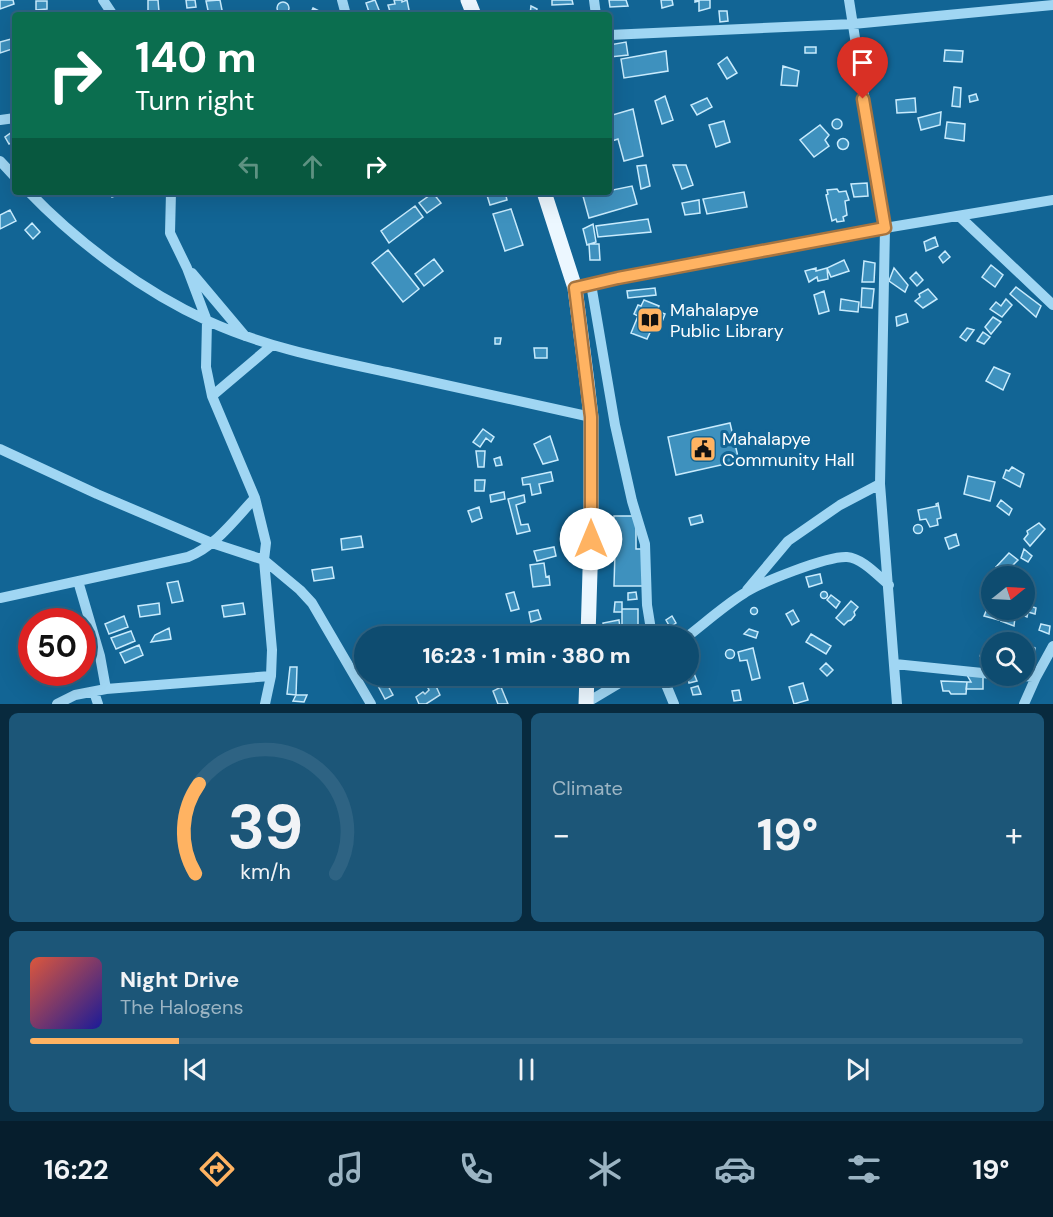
<!DOCTYPE html>
<meta charset="utf-8">
<style>
:root{--surface:#0e4c70;--page:#1c5678;--text:#f1f3f6;--muted:#9bb4c3;--line:#2e6383;--accent:#ffb362}
body{margin:0;font-family:"DM Sans",sans-serif;background:var(--page);color:var(--text);height:100vh;display:flex;flex-direction:column;font-size:22px;white-space:nowrap}
*{box-sizing:border-box;margin:0}
p{font-size:20px;color:var(--muted)}
.icon{flex:none;width:33px;height:33px;fill:none;stroke:currentColor;stroke-width:2;stroke-linecap:round;stroke-linejoin:round}
.map{position:relative;height:704px;overflow:hidden}
.panel{display:flex;flex-direction:column;gap:9px;padding:9px;background:#082a3e;flex:1}
.panel>*{flex:none}
.hud{position:absolute;left:12px;top:12px;width:600px;height:183px;border-radius:6px;box-shadow:0 6px 24px #0002,0 0 0 2px var(--line);background:#0b6e4f;color:#fff;overflow:hidden}
.needle{width:39px;rotate:72deg}
.buttons{position:absolute;left:981px;top:566px;display:grid;gap:12px}
.buttons a{display:grid;place-items:center;width:54px;height:54px;border-radius:50%;background:var(--surface);box-shadow:0 6px 24px #0002,0 0 0 2px var(--line);font-size:30px}
.speed{position:absolute;left:18px;top:608px;display:flex;gap:12px;font-size:30px;font-weight:700;text-align:center}
.speed>*{display:grid;place-content:center;width:78px;height:78px;border-radius:50%;background:var(--surface);box-shadow:0 6px 24px #0002,0 0 0 2px var(--line);line-height:1}
.speed .limit{border:9px solid #d22;background:#fff;color:#111}
.pin{position:absolute;display:grid;place-items:center;width:51px;height:51px;color:#fff;margin:-62px -26px;border-radius:50% 50% 50% 0;rotate:-45deg;box-shadow:0 0 6px #0007}
.pin .icon{rotate:45deg}
.me{position:absolute;width:66px;margin:-33px;rotate:0deg;stroke-linejoin:round;filter:drop-shadow(0 0 4px #0008)}
.turn{display:flex;align-items:center;gap:21px;height:126px;padding:0 24px;font-size:27px}
.turn .icon{width:78px;height:78px;stroke-width:2.5}
.turn b{display:block;font-size:42px;line-height:51px}
.lanes{display:flex;align-items:center;height:57px;padding:0 24px;background:#0003;justify-content:center;gap:30px;direction:ltr}
.lanes .off{opacity:.35}
.big{font-size:45px;font-weight:800;line-height:1.1}
.panel .card{flex:1;display:flex;flex-direction:column;justify-content:center;gap:9px;min-width:0;padding:0 21px;border-radius:9px;background:var(--page)}
.panel .dial{align-items:center;gap:0}
.dial svg{height:156px;overflow:visible;fill:none;stroke:var(--line);stroke-width:7;stroke-linecap:round;text-anchor:middle}
.dial text{fill:var(--text);stroke:none}
.song{display:flex;align-items:center;gap:18px}
.cover{width:72px;height:72px;border-radius:9px;background:linear-gradient(135deg,hsl(10 70% 55%),hsl(240 70% 35%))}
.played{height:6px;border-radius:3px;background:linear-gradient(90deg,var(--accent) 15%,var(--line) 15%)}
.keys{display:flex;justify-content:space-around;direction:ltr}
.heat{display:flex;justify-content:space-between;align-items:center;font-size:33px;direction:ltr}
.panel .tiles{flex:1;display:grid;gap:9px;grid-template-columns:1fr 1fr}
.card:last-child{grid-column:span 2}
.trip{position:absolute;left:354px;top:626px;width:345px;height:60px;border-radius:30px;background:var(--surface);box-shadow:0 6px 24px #0002,0 0 0 2px var(--line);font-weight:800;line-height:60px;text-align:center}
.dock{display:flex;height:96px;justify-content:space-around;align-items:center;background:#061e2d;color:var(--muted)}
.dock .icon{width:42px;height:42px}
.dock .active{color:var(--accent)}
.dock b{font-size:27px;color:var(--text)}
.map>svg:first-child{display:block}
</style>
<div class="map">
<svg width="1053" height="704" viewBox="0 0 1053 704">
<rect width="100%" height="100%" fill="#126595"/>
<path fill="#3e91be" stroke="#c8ebfd" stroke-width="1.5" d="M 0,0 L 13,0 L 14,4 L 0,9 Z
M 148,0 L 158,0 L 159,12 L 148,13 Z
M 186,0 L 195,0 L 196,7 L 187,8 Z
M 220,0 L 223,15 L 209,15 L 206,1 Z
M 375,0 L 381,15 L 370,15 L 366,3 Z
M 394,0 L 402,0 L 402,2 L 407,0 L 410,15 L 391,15 L 388,5 L 395,4 Z
M 552,0 L 572,0 L 573,4 L 552,5 Z
M 609,0 L 626,0 L 628,6 L 610,7 Z
M 661,0 L 672,0 L 673,5 L 662,8 Z
M 695,0 L 710,0 L 710,8 L 699,11 L 699,1 L 695,2 Z
M 36,1 L 47,1 L 47,9 L 36,10 Z
M277 8a6 6 0 1 1 12 0a6 6 0 1 1-12 0Z
M 531,6 L 537,9 L 536,15 L 530,15 Z
M 313,8 L 327,15 L 310,15 Z
M 719,11 L 727,11 L 728,21 L 720,22 Z
M 15,38 L 15,48 L 0,53 L 0,42 Z
M 626,42 L 628,55 L 610,57 L 609,45 Z
M 805,47 L 816,47 L 816,53 L 805,53 Z
M 945,50 L 963,51 L 962,62 L 944,61 Z
M 666,51 L 668,71 L 624,78 L 621,59 Z
M 727,57 L 737,73 L 727,79 L 718,64 Z
M 783,66 L 799,71 L 797,86 L 781,85 Z
M 954,87 L 961,88 L 960,107 L 952,106 Z
M 976,94 L 978,100 L 970,102 L 969,96 Z
M 665,96 L 673,120 L 662,124 L 655,101 Z
M 707,98 L 712,107 L 697,115 L 691,105 Z
M 915,98 L 916,112 L 897,113 L 896,100 Z
M 633,109 L 643,156 L 624,161 L 618,139 L 609,142 L 609,116 Z
M 941,112 L 940,125 L 921,130 L 918,118 Z
M832 124a5 5 0 1 1 10 0a5 5 0 1 1-10 0Z
M 724,121 L 730,142 L 716,147 L 709,125 Z
M 947,122 L 965,124 L 964,141 L 945,138 Z
M 820,125 L 829,135 L 825,140 L 829,146 L 814,157 L 800,140 Z
M 15,130 L 15,141 L 9,144 L 5,137 Z
M837.5 144a5.5 5.5 0 1 1 11 0a5.5 5.5 0 1 1-11 0Z
M 646,165 L 650,186 L 641,189 L 637,166 Z
M 673,165 L 686,165 L 693,185 L 682,189 Z
M 867,183 L 868,196 L 854,197 L 851,184 Z
M 632,186 L 637,204 L 589,218 L 583,196 Z
M 837,189 L 839,192 L 846,191 L 849,200 L 845,201 L 847,215 L 843,217 L 844,221 L 837,222 L 836,219 L 832,221 L 826,195 L 828,194 L 827,190 Z
M 89,192 L 137,192 L 138,193 L 129,195 L 126,192 L 112,197 L 111,193 L 101,196 L 101,193 L 90,196 Z
M 486,192 L 505,192 L 507,200 L 490,205 Z
M 744,192 L 747,207 L 707,214 L 703,199 Z
M 433,193 L 441,203 L 427,213 L 419,203 Z
M 699,200 L 700,213 L 685,215 L 682,203 Z
M 415,206 L 423,217 L 389,243 L 381,231 Z
M 511,209 L 523,245 L 505,251 L 493,214 Z
M 10,210 L 16,221 L 0,229 L 0,215 Z
M 648,219 L 651,232 L 598,237 L 596,226 Z
M 32,223 L 40,232 L 33,239 L 25,230 Z
M 593,224 L 596,242 L 587,245 L 583,229 Z
M 935,237 L 938,246 L 926,251 L 924,242 Z
M 589,244 L 599,244 L 600,260 L 590,260 Z
M 388,250 L 419,289 L 403,302 L 372,263 Z
M 945,251 L 950,257 L 943,263 L 939,257 Z
M 434,259 L 443,271 L 424,286 L 415,274 Z
M 844,260 L 849,271 L 831,277 L 827,268 Z
M 864,261 L 875,263 L 874,282 L 862,282 Z
M 991,265 L 1003,275 L 995,287 L 982,277 Z
M 816,268 L 816,271 L 827,268 L 828,279 L 818,281 L 817,277 L 809,282 L 805,271 Z
M 894,268 L 908,285 L 905,292 L 889,281 Z
M 916,272 L 923,280 L 917,286 L 910,278 Z
M 1016,287 L 1041,306 L 1036,317 L 1010,294 Z
M 655,288 L 656,295 L 628,298 L 627,291 Z
M 862,288 L 874,289 L 872,308 L 861,307 Z
M 928,289 L 937,299 L 923,308 L 915,301 L 920,297 L 919,294 Z
M 824,291 L 829,311 L 819,314 L 814,295 Z
M 841,299 L 859,302 L 858,312 L 840,310 Z
M 1006,299 L 1012,305 L 1002,317 L 990,309 L 996,302 L 1001,306 Z
M 644,300 L 659,306 L 657,311 L 665,314 L 660,327 L 654,324 L 647,339 L 631,333 L 638,316 L 634,314 L 638,305 L 641,306 Z
M 906,314 L 908,322 L 897,326 L 896,317 Z
M 993,317 L 1001,322 L 991,334 L 985,327 Z
M 967,328 L 974,330 L 966,341 L 960,337 Z
M 983,332 L 990,337 L 984,344 L 977,341 Z
M 495,338 L 501,338 L 500,344 L 495,344 Z
M 534,348 L 547,348 L 547,358 L 535,358 Z
M 994,367 L 1010,374 L 1003,390 L 986,381 Z
M 730,423 L 739,461 L 676,475 L 668,437 Z
M 483,429 L 494,437 L 491,442 L 486,438 L 480,447 L 473,442 Z
M 550,436 L 558,460 L 543,464 L 534,444 Z
M 476,451 L 485,451 L 484,467 L 478,467 Z
M 500,457 L 502,465 L 496,466 L 494,459 Z
M 1012,467 L 1024,474 L 1020,487 L 1003,478 L 1006,470 L 1009,471 Z
M 551,472 L 553,481 L 539,484 L 541,493 L 532,495 L 530,484 L 523,485 L 522,478 Z
M 968,476 L 995,482 L 990,501 L 964,494 Z
M 475,480 L 485,480 L 484,491 L 475,491 Z
M 504,492 L 505,499 L 491,502 L 490,495 Z
M 524,495 L 525,502 L 516,505 L 521,525 L 528,524 L 530,531 L 517,534 L 508,499 Z
M 1001,500 L 1012,509 L 1009,515 L 997,506 Z
M 938,503 L 941,518 L 937,519 L 938,525 L 930,527 L 926,519 L 920,520 L 918,510 L 937,506 L 936,504 Z
M 479,507 L 482,518 L 472,522 L 468,511 Z
M 701,515 L 703,522 L 691,525 L 689,518 Z
M 614,516 L 636,516 L 636,549 L 644,549 L 643,586 L 614,586 L 615,551 L 612,551 L 612,540 L 616,540 L 616,537 L 613,537 Z
M 1039,523 L 1045,529 L 1030,546 L 1024,539 L 1028,534 L 1027,531 Z
M913.5 529a4.5 4.5 0 1 1 9 0a4.5 4.5 0 1 1-9 0Z
M 956,534 L 959,545 L 949,549 L 945,538 Z
M 361,536 L 363,547 L 342,550 L 341,539 Z
M 554,547 L 556,556 L 537,561 L 534,551 Z
M 1024,549 L 1032,556 L 1028,562 L 1021,558 Z
M 1009,553 L 1018,560 L 1004,574 L 996,567 Z
M 544,563 L 546,577 L 549,576 L 550,585 L 533,587 L 530,565 Z
M 332,567 L 334,578 L 314,581 L 312,570 Z
M 820,574 L 822,583 L 809,587 L 806,577 Z
M 178,581 L 183,601 L 172,603 L 167,583 Z
M820.5 595a3.5 3.5 0 1 1 7 0a3.5 3.5 0 1 1-7 0Z
M 514,592 L 519,609 L 511,611 L 506,594 Z
M 636,592 L 637,599 L 628,600 L 628,593 Z
M 831,595 L 840,602 L 836,608 L 827,600 Z
M 851,601 L 858,607 L 854,612 L 855,615 L 851,620 L 848,621 L 844,625 L 836,618 Z
M 615,602 L 622,602 L 622,612 L 614,612 Z
M 159,603 L 160,614 L 140,617 L 138,606 Z
M 243,603 L 245,614 L 224,617 L 222,606 Z
M 1024,604 L 1036,608 L 1035,614 L 1028,612 L 1027,617 L 1020,614 L 1020,611 L 1012,610 L 1024,609 Z
M750.5 611a3.5 3.5 0 1 1 7 0a3.5 3.5 0 1 1-7 0Z
M 622,609 L 638,609 L 638,627 L 622,626 Z
M 987,609 L 1002,613 L 999,620 L 984,616 Z
M 538,610 L 541,619 L 531,622 L 529,612 Z
M 793,610 L 799,621 L 792,625 L 786,614 Z
M 1005,614 L 1015,617 L 1014,626 L 1001,621 Z
M 124,616 L 128,627 L 109,634 L 105,624 Z
M 672,616 L 676,623 L 670,627 L 666,620 Z
M 619,620 L 620,628 L 628,627 L 630,636 L 605,636 L 603,623 Z
M 1041,624 L 1050,626 L 1049,634 L 1039,630 Z
M 169,628 L 171,639 L 151,642 L 155,635 Z
M 749,629 L 758,632 L 756,638 L 744,634 Z
M 131,631 L 135,641 L 116,649 L 111,638 Z
M 811,634 L 831,646 L 826,654 L 806,642 Z
M 1024,643 L 1035,648 L 1032,665 L 1024,660 Z
M 139,645 L 143,655 L 125,663 L 120,653 Z
M 984,647 L 992,649 L 992,661 L 980,656 Z
M 753,648 L 760,678 L 752,680 L 747,660 L 740,661 L 738,652 Z
M725.5 654a4.5 4.5 0 1 1 9 0a4.5 4.5 0 1 1-9 0Z
M 826,663 L 833,670 L 827,676 L 820,669 Z
M 290,667 L 297,667 L 296,695 L 287,694 Z
M 693,671 L 697,681 L 689,683 L 687,675 Z
M 967,675 L 983,675 L 983,689 L 966,689 L 967,682 L 971,682 Z
M 941,681 L 967,682 L 966,694 L 951,694 L 949,691 L 943,691 Z
M 386,682 L 393,695 L 385,699 L 377,684 Z
M 803,683 L 808,700 L 794,704 L 789,687 Z
M 435,684 L 440,695 L 426,704 L 419,704 L 416,697 L 423,692 L 425,694 L 429,690 L 428,688 Z
M 698,686 L 701,694 L 693,695 L 691,688 Z
M 501,687 L 508,704 L 498,704 L 493,691 Z
M 739,690 L 741,700 L 734,701 L 732,691 Z
M 296,695 L 307,695 L 304,702 L 293,701 Z"/>
<g fill="none" stroke-linecap="round" stroke-linejoin="round">
<path stroke="#a0d6f3" stroke-width="10" d="M 103,0 L 113,15
M 342,0 L 346,15
M 594,0 L 596,15
M 849,0 L 885,228 L 880,484 L 897,704
M 609,35 L 853,24 L 1053,5
M 0,120 L 15,118
M 0,161 L 15,177
M 29,192 C 78,243 144,292 208,321 C 265,347 326,359 387,372 C 455,387 523,402 591,417
M 959,216 L 1053,305
M 192,273 L 245,336
M 591,284 L 618,277 L 885,228 L 1053,200
M 575,288 L 591,284 L 615,425 L 632,501 L 645,544 L 647,605 L 652,636
M 212,396 L 271,346
M 0,449 L 97,494 L 212,543 L 264,560 L 300,590 L 312,603 L 371,704
M 255,498 L 266,543 L 264,560 L 272,650 L 271,676 L 265,704
M 78,581 L 100,656 L 106,689
M 747,590 L 788,541 L 840,505 L 880,484
M 0,598 L 188,557 C 216,546 235,519 255,498 L 212,396 L 206,367 L 207,321 L 187,268 L 170,233 L 171,192
M 688,636 C 706,622 724,606 743,594 C 761,582 827,556 847,557 C 862,558 878,576 889,585
M 895,664 L 992,674
M 662,675 L 674,704
M 1008,675 L 1036,677
M 94,692 L 98,704
M 586,703 L 633,675
M 57,704 L 75,695 L 106,689 L 271,676
M 1024,704 L 1036,677 L 1053,646"/>
<path stroke="#ecf7ff" stroke-width="15" d="M 468,0 L 474,15
M 544,192 L 575,288 L 587,382 L 591,417 L 591,539 L 588,636
M 586,704 L 587,675"/>
</g>
<g fill="none" stroke-linecap="round" stroke-linejoin="round">
<defs>
<path id="route" d="M 591,539 L 591,417 L 575,288 L 618,278 L 885,228 L 863,99"/>
</defs>
<use href="#route" stroke="#a67440" stroke-width="15"/>
<use href="#route" stroke="#ffb362" stroke-width="10"/>
</g>
<defs>
<symbol id="library-square" viewBox="-11 -11 22 22"><rect x="-9" y="-9" width="18" height="18" rx="4" fill="#ffb362" stroke="#126595"/><path d="M-6-4Q-3-5.5-.7-3.5V5Q-3 3-6 4ZM6-4Q3-5.5 .7-3.5V5Q3 3 6 4Z" fill="#111"/></symbol>
<symbol id="civic-square" viewBox="-11 -11 22 22"><rect x="-9" y="-9" width="18" height="18" rx="4" fill="#ffb362" stroke="#126595"/><path d="M-.6-6.5H3V-4.5H.6V-3L4-1V1h2V6H-6V1h2V-1L-.6-3ZM-1.2 2.5V6h2.4V2.5Z" fill="#111"/></symbol>
</defs>
<g fill-rule="evenodd">
<use href="#library-square" x="635" y="305" width="30" height="30"/>
<use href="#civic-square" x="688" y="434" width="30" height="30"/>
</g>
<g text-anchor="middle" dominant-baseline="central" stroke-width="6" stroke-linejoin="round" paint-order="stroke">
<g font-size="18" fill="#fff" stroke="#126595" text-anchor="start">
<text x="670" y="310">Mahalapye<tspan x="670" dy="21">Public Library</tspan></text>
<text x="722" y="439">Mahalapye<tspan x="722" dy="21">Community Hall</tspan></text>
</g>
</g>
</svg>
<div class="buttons">
<a><svg class="needle" viewBox="-14 -14 28 28"><path d="M0-13l5 13h-10z" fill="#e53935"/><path d="M0 13l5-13h-10z" fill="#9bb4c3"/></svg></a>
<a><svg class="icon" aria-label="search" viewBox="0 0 24 24"><circle cx="10" cy="10" r="6"/><path d="M15 15l6 6"/></svg></a>
</div>
<div class="speed"><div class="limit">50</div></div>
<div class="pin" style="left:863px;top:99px;background:#d93025"><svg class="icon" aria-label="arrive" viewBox="0 0 24 24"><path d="M6 21V4h12l-3 4 3 4H6"/></svg></div>
<svg class="me" style="left:591px;top:539px" viewBox="-20 -20 40 40"><circle r="19" fill="#fff"/><path d="M0-13L10 11 0 6-10 11z" fill="#ffb362"/></svg>
<div class="trip">16:23 · 1 min · 380 m</div>
<div class="hud">
<div class="turn"><svg class="icon" aria-label="right" viewBox="0 0 24 24"><path d="M7 20v-9h11M14 6l5 5-5 5"/></svg><div><b>140 m</b>Turn right</div></div>
<div class="lanes"><svg class="icon off" aria-label="left" viewBox="0 0 24 24"><path d="M17 20v-9H6M10 6l-5 5 5 5"/></svg><svg class="icon off" aria-label="ahead" viewBox="0 0 24 24"><path d="M12 20V5M6 11l6-6 6 6"/></svg><svg class="icon" aria-label="right" viewBox="0 0 24 24"><path d="M7 20v-9h11M14 6l5 5-5 5"/></svg></div>
</div>
</div>
<section class="panel">
<div class="tiles">
<div class="card dial"><svg viewBox="0 0 100 80">
<path d="M14 69A42 42 0 1 1 86 69"/>
<path d="M14 69A42 42 0 0 1 16 23" stroke="#ffb362"/>
<text x="50" y="56" font-size="32" font-weight="700">39</text>
<text x="50" y="72" font-size="11">km/h</text>
</svg></div>
<div class="card"><p>Climate</p>
<div class="heat"><a>−</a><b class="big">19°</b><a>+</a></div>
</div>
<div class="card">
<div class="song"><i class="cover"></i><div><b>Night Drive</b><p>The Halogens</p></div></div>
<div class="played"></div>
<div class="keys"><svg class="icon" aria-label="previous" viewBox="0 0 24 24"><path d="M18 5L8 12l10 7zM5 5v14"/></svg><svg class="icon" aria-label="pause" viewBox="0 0 24 24"><path d="M8 5v14M16 5v14"/></svg><svg class="icon" aria-label="next" viewBox="0 0 24 24"><path d="M6 5l10 7-10 7zM19 5v14"/></svg></div>
</div>
</div>
</section>
<nav class="dock">
<b>16:22</b>
<svg class="icon active" aria-label="directions" viewBox="0 0 24 24"><path d="M12 3l9 9-9 9-9-9zM9 14v-3h6M13 9l2 2-2 2"/></svg>
<svg class="icon" aria-label="music" viewBox="0 0 24 24"><path d="M9 18V5l10-2v13"/><circle cx="6" cy="18" r="3"/><circle cx="16" cy="16" r="3"/></svg>
<svg class="icon" aria-label="phone" viewBox="0 0 24 24"><path d="M5 4h4l2 5-3 2q2 4 5 5l2-3 5 2v4C11 20 4 13 5 4z"/></svg>
<svg class="icon" aria-label="climate" viewBox="0 0 24 24"><path d="M12 3v18M4 7l16 10M4 17L20 7"/></svg>
<svg class="icon" aria-label="car" viewBox="0 0 24 24"><path d="M5 17H2v-5l4-1 3-4h7l3 4 3 1v5h-3M9 17h6M6 11h13"/><circle cx="7" cy="17" r="2"/><circle cx="17" cy="17" r="2"/></svg>
<svg class="icon" aria-label="filters" viewBox="0 0 24 24"><path d="M4 7h16M4 17h16"/><circle cx="9" cy="7" r="2"/><circle cx="15" cy="17" r="2"/></svg>
<b>19°</b>
</nav>
